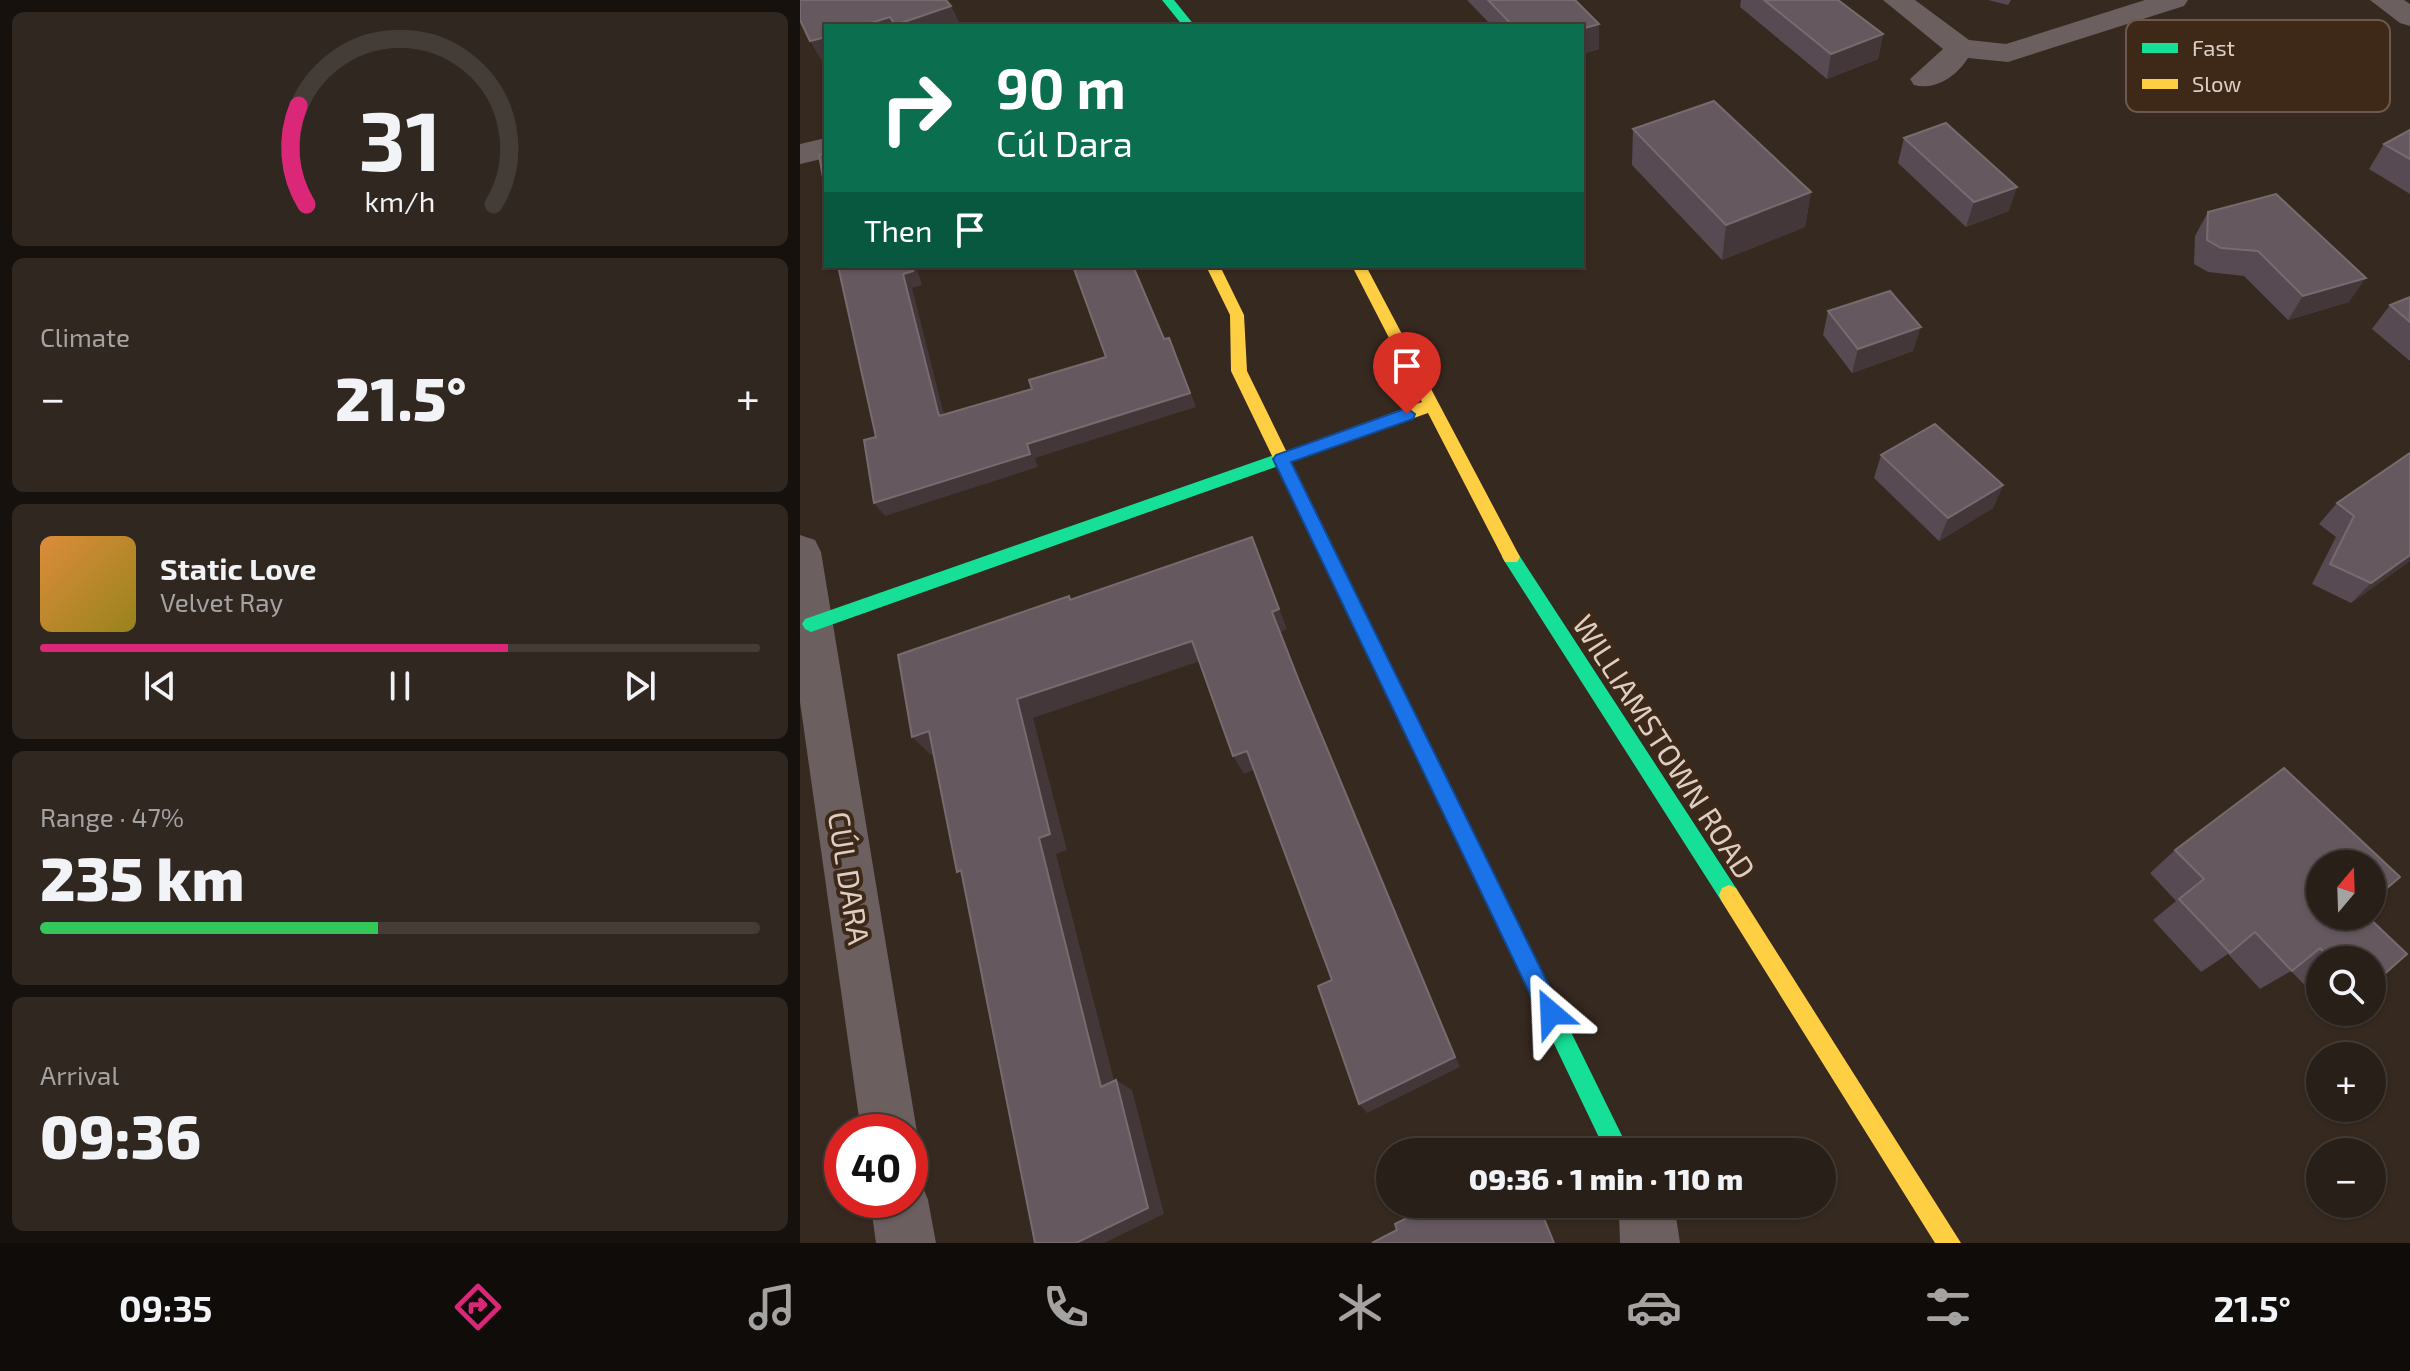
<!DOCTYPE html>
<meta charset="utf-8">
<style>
:root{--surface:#281f18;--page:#302721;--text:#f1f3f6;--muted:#a5a2a2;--line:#443d37;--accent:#db2777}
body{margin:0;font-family:"Exo 2",sans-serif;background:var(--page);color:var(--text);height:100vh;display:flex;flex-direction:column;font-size:30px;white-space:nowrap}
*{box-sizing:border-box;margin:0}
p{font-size:26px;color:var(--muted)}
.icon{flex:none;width:44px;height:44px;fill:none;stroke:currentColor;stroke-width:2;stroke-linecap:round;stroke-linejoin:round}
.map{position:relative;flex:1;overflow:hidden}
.drawer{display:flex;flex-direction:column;gap:12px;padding:12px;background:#16110d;width:800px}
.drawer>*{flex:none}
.top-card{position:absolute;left:24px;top:24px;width:760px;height:244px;border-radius:0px;box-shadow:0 2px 6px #0004,0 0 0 2px var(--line);background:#0b6e4f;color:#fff;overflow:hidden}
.needle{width:52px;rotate:19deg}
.tools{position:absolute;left:1506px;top:850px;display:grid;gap:16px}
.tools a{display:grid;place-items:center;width:80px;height:80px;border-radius:50%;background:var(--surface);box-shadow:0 2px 6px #0004,0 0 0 2px var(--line);font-size:40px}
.speed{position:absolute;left:24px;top:1114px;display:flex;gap:16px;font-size:40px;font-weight:700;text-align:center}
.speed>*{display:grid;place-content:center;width:104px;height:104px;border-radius:50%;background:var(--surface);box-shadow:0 2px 6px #0004,0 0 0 2px var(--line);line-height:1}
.speed .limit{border:12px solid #d22;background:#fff;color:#111}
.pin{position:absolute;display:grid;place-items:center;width:68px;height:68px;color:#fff;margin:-82px -34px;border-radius:50% 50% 50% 0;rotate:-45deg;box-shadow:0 0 8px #0007}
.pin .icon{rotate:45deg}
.me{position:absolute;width:88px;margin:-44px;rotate:334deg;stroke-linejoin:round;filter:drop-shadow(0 0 6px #0008)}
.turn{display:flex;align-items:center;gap:28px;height:168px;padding:0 40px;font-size:36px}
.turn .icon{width:104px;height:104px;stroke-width:2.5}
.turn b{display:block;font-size:56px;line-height:68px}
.then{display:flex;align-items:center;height:76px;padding:0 40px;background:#0003;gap:16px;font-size:30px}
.big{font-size:60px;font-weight:800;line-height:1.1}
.drawer .widget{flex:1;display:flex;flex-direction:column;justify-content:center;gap:12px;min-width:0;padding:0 28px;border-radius:12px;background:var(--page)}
.drawer .dial{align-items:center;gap:0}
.dial svg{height:208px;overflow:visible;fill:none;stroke:var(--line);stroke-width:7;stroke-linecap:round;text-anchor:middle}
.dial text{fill:var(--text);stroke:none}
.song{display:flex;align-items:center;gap:24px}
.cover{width:96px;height:96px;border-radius:12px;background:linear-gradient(135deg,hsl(30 70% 55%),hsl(50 70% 35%))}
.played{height:8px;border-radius:4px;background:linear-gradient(90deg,var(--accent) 65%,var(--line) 65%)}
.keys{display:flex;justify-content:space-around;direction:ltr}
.heat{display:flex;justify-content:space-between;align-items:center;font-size:44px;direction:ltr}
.charge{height:12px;border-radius:6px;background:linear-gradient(90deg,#34c759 47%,var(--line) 0)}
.trip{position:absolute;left:576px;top:1138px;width:460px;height:80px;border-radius:40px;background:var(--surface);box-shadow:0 2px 6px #0004,0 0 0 2px var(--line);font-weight:800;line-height:80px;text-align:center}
.dock{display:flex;height:128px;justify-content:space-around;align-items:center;background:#100c0a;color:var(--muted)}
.dock .icon{width:56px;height:56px}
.dock .on{color:var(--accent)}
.dock b{font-size:36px;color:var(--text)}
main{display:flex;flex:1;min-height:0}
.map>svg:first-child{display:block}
</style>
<main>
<section class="drawer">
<div class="widget dial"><svg viewBox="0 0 100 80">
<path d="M14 69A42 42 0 1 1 86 69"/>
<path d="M14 69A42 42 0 0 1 11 31" stroke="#db2777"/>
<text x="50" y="56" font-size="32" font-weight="700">31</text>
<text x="50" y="72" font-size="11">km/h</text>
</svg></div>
<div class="widget"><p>Climate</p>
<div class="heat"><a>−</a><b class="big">21.5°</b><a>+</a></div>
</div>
<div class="widget">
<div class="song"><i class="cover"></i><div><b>Static Love</b><p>Velvet Ray</p></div></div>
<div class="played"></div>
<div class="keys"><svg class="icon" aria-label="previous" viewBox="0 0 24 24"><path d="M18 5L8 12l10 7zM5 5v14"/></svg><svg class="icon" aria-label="pause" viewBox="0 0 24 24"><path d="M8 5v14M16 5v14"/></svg><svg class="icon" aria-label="next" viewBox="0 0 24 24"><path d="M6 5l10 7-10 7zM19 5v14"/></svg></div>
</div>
<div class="widget"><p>Range · 47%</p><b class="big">235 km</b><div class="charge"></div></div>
<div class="widget"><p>Arrival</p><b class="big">09:36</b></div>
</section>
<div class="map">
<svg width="1610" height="1243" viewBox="0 0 1610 1243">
<rect width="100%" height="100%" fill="#362920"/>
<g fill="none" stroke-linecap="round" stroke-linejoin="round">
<path fill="#6c5f5f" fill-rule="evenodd" d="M 1083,0 L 1115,0 L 1169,40 L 1206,44 L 1345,0 L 1388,0 L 1384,6 L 1208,62 L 1168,58 C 1157,76 1135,91 1114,85 L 1110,79 L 1143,49 Z
M 1570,0 L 1604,0 L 1610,4 L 1610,26 L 1600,23 Z
M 26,138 L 26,158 L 0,164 L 0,144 Z
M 0,535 L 15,540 L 21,552 L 117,1132 L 110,1150 L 110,1132 L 61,1132 L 0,702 Z
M 110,1175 L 120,1179 L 128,1200 L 136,1243 L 76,1243 L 70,1200 L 110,1200 Z
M 815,1204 L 874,1204 L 880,1243 L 820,1243 L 819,1214 Z"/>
<path fill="#16e098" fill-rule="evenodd" d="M 362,0 L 374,0 L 395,26 L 383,26 Z
M 520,439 L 528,445 L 526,449 L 11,632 L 5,629 L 2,624 L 5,619 Z
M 711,550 L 717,552 L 936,888 L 939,895 L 936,902 L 929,905 L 922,902 L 705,562 L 702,557 L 705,552 Z
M 555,603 L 561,605 L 830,1152 L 806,1152 L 546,610 L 549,605 Z"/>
<path fill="#ffcf43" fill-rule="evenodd" d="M 406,266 L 420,266 L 444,315 L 447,371 L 564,610 L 561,615 L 549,615 L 431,371 L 430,315 Z
M 552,266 L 566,266 L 720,557 L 717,562 L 705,562 L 628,413 L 526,449 L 514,449 L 512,445 L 514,441 L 622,402 Z
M 929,885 L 936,888 L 1161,1243 L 1135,1243 L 922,902 L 919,895 L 922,888 Z"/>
</g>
<path fill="#574a53" d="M 667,0 L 775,0 L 799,49 L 782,54 L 782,26 L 692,26 Z
M 941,0 L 1038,0 L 1083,34 L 1078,59 L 1027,79 L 940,7 Z
M 1188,0 L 1211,0 L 1208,5 Z
M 833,129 L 1011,192 L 1005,227 L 922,260 L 832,165 Z
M 1610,130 L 1610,194 L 1569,169 L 1584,144 Z
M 1104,138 L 1209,211 L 1166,227 L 1098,163 Z
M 1408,212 L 1549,302 L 1488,320 L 1444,276 L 1408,272 L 1394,264 L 1395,236 Z
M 1610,297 L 1610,361 L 1572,329 L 1590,305 Z
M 1028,311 L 1113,351 L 1052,373 L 1023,335 Z
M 1081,455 L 1203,485 L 1193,508 L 1139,541 L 1074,478 Z
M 1537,503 L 1610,561 L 1551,603 L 1512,584 L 1536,537 L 1519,524 Z
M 1375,850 L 1520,864 L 1572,960 L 1520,960 L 1520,1001 L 1491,971 L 1460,989 L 1428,954 L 1401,972 L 1353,920 L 1376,901 L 1350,873 Z"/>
<path fill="#443739" d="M 151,6 L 161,26 L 96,26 L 95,25 Z
M 90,17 L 94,26 L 61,26 Z
M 799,24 L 799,49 L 782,54 L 782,29 Z
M 1083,34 L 1078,59 L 1027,79 L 1031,54 Z
M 26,37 L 26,66 L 25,66 L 10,41 Z
M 1217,187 L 1209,211 L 1166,227 L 1174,202 Z
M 1011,192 L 1005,227 L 922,260 L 926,225 Z
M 111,266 L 116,266 L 122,285 L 112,288 L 148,430 L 139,416 L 103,274 Z
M 1566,278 L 1549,302 L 1488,320 L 1503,296 Z
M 1121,327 L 1113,351 L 1052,373 L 1058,349 Z
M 375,352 L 396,407 L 235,458 L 238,467 L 85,516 L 74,503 L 227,444 Z
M 1203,485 L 1193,508 L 1139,541 L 1148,518 Z
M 452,537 L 487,629 L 481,632 L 507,700 L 660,1067 L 567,1113 L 559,1104 L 499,681 L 472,612 Z
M 1610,555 L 1610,561 L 1551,603 L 1571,583 Z
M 392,641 L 403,660 L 233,718 L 267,850 L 256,854 L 318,1096 L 301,1087 L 239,838 L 217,699 Z
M 129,731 L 148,749 L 131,755 L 112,737 Z
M 447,751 L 457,768 L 444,774 L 433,756 Z
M 316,1080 L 332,1090 L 364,1214 L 304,1243 L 276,1243 Z"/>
<path fill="#65585f" stroke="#786b6f" stroke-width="2" d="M 0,0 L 146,0 L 151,6 L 95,25 L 90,17 L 61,26 L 26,26 L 26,37 L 10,41 L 0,20 Z
M 688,0 L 775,0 L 799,24 L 782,29 L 782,26 L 713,26 Z
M 964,0 L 1038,0 L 1083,34 L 1031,54 Z
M 914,101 L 1011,192 L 926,225 L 833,129 Z
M 1146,123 L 1217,187 L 1174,202 L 1104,138 Z
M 1610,130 L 1610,159 L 1584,144 Z
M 26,153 L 26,194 L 19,155 Z
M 1476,194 L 1566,278 L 1503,296 L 1458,251 L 1421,248 L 1407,240 L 1408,212 Z
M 38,266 L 111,266 L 113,271 L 103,274 L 139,416 L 232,389 L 229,380 L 306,357 L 273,266 L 333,266 L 364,339 L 369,338 L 390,393 L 227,444 L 230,454 L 74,503 L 64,440 L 76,437 Z
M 1090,291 L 1121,327 L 1058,349 L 1028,311 Z
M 1610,297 L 1610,322 L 1590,305 Z
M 1135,424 L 1203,485 L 1148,518 L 1081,455 Z
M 1610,453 L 1610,555 L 1571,583 L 1530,564 L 1554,516 L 1537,503 Z
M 452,537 L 479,609 L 472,612 L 499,681 L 655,1057 L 559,1104 L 518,986 L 532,980 L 447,751 L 433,756 L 392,641 L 217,699 L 250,834 L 239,838 L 301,1087 L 316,1080 L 348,1208 L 276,1243 L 235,1243 L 161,870 L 157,872 L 129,731 L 112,737 L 98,655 L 269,596 L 270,600 Z
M 1484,768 L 1600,877 L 1572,901 L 1572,864 L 1520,864 L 1520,916 L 1567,916 L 1607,954 L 1572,985 L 1572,960 L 1532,960 L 1520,948 L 1492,971 L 1455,932 L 1430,953 L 1379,899 L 1404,879 L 1375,850 Z
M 634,1204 L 738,1204 L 754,1243 L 572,1243 L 597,1230 L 595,1224 Z"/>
<path fill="#1a73e8" stroke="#114b97" stroke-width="2" d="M 607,408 L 615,414 L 613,419 L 491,462 L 759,1006 L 762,1013 L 759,1021 L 751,1024 L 743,1021 L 473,459 L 476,455 Z"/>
<g text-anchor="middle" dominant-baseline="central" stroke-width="8" stroke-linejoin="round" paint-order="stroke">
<g font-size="30" fill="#ddcec5" stroke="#3e2818">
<text transform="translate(865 746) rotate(57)">WILLIAMSTOWN ROAD</text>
<text transform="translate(50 878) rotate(81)">CÚL DARA</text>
</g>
</g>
<rect x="1326" y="20" width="264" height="92" rx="12" fill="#3e2818" stroke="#6e5a4c" stroke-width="2"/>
<rect x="1342" y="43" width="36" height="10" fill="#16e098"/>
<rect x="1342" y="79" width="36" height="10" fill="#ffcf43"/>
<g font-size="22" fill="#ddcec5">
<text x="1392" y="56">Fast</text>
<text x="1392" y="92">Slow</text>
</g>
</svg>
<div class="tools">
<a><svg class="needle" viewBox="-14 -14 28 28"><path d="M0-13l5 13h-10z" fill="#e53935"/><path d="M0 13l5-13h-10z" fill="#a5a2a2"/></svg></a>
<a><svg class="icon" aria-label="search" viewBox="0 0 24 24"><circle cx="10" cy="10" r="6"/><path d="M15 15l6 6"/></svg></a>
<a>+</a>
<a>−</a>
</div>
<div class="speed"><div class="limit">40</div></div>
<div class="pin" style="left:607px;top:414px;background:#d93025"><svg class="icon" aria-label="arrive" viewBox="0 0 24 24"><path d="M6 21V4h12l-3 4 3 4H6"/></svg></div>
<svg class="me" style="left:751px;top:1013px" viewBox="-20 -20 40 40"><path d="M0-17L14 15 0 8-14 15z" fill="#1a73e8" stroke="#fff" stroke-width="4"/></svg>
<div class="trip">09:36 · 1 min · 110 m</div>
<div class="top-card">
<div class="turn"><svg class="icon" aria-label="right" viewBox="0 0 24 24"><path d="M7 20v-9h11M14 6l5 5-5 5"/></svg><div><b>90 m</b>Cúl Dara</div></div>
<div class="then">Then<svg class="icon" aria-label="arrive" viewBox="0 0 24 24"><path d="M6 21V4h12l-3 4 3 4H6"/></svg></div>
</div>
</div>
</main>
<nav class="dock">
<b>09:35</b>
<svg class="icon on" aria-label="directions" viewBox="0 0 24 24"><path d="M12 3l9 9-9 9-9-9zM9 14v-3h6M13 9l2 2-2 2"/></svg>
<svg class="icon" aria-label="music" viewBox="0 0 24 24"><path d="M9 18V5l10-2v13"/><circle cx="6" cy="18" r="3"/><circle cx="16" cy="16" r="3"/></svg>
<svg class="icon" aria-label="phone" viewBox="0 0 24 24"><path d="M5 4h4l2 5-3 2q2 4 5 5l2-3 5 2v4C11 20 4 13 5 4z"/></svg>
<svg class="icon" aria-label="climate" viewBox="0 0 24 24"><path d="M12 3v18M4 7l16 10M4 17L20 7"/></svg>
<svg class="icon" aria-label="car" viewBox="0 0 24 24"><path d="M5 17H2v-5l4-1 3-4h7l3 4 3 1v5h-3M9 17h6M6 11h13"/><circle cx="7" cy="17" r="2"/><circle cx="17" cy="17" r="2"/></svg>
<svg class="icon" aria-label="filters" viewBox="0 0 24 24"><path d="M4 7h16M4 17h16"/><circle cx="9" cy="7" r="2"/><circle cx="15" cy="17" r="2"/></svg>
<b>21.5°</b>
</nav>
